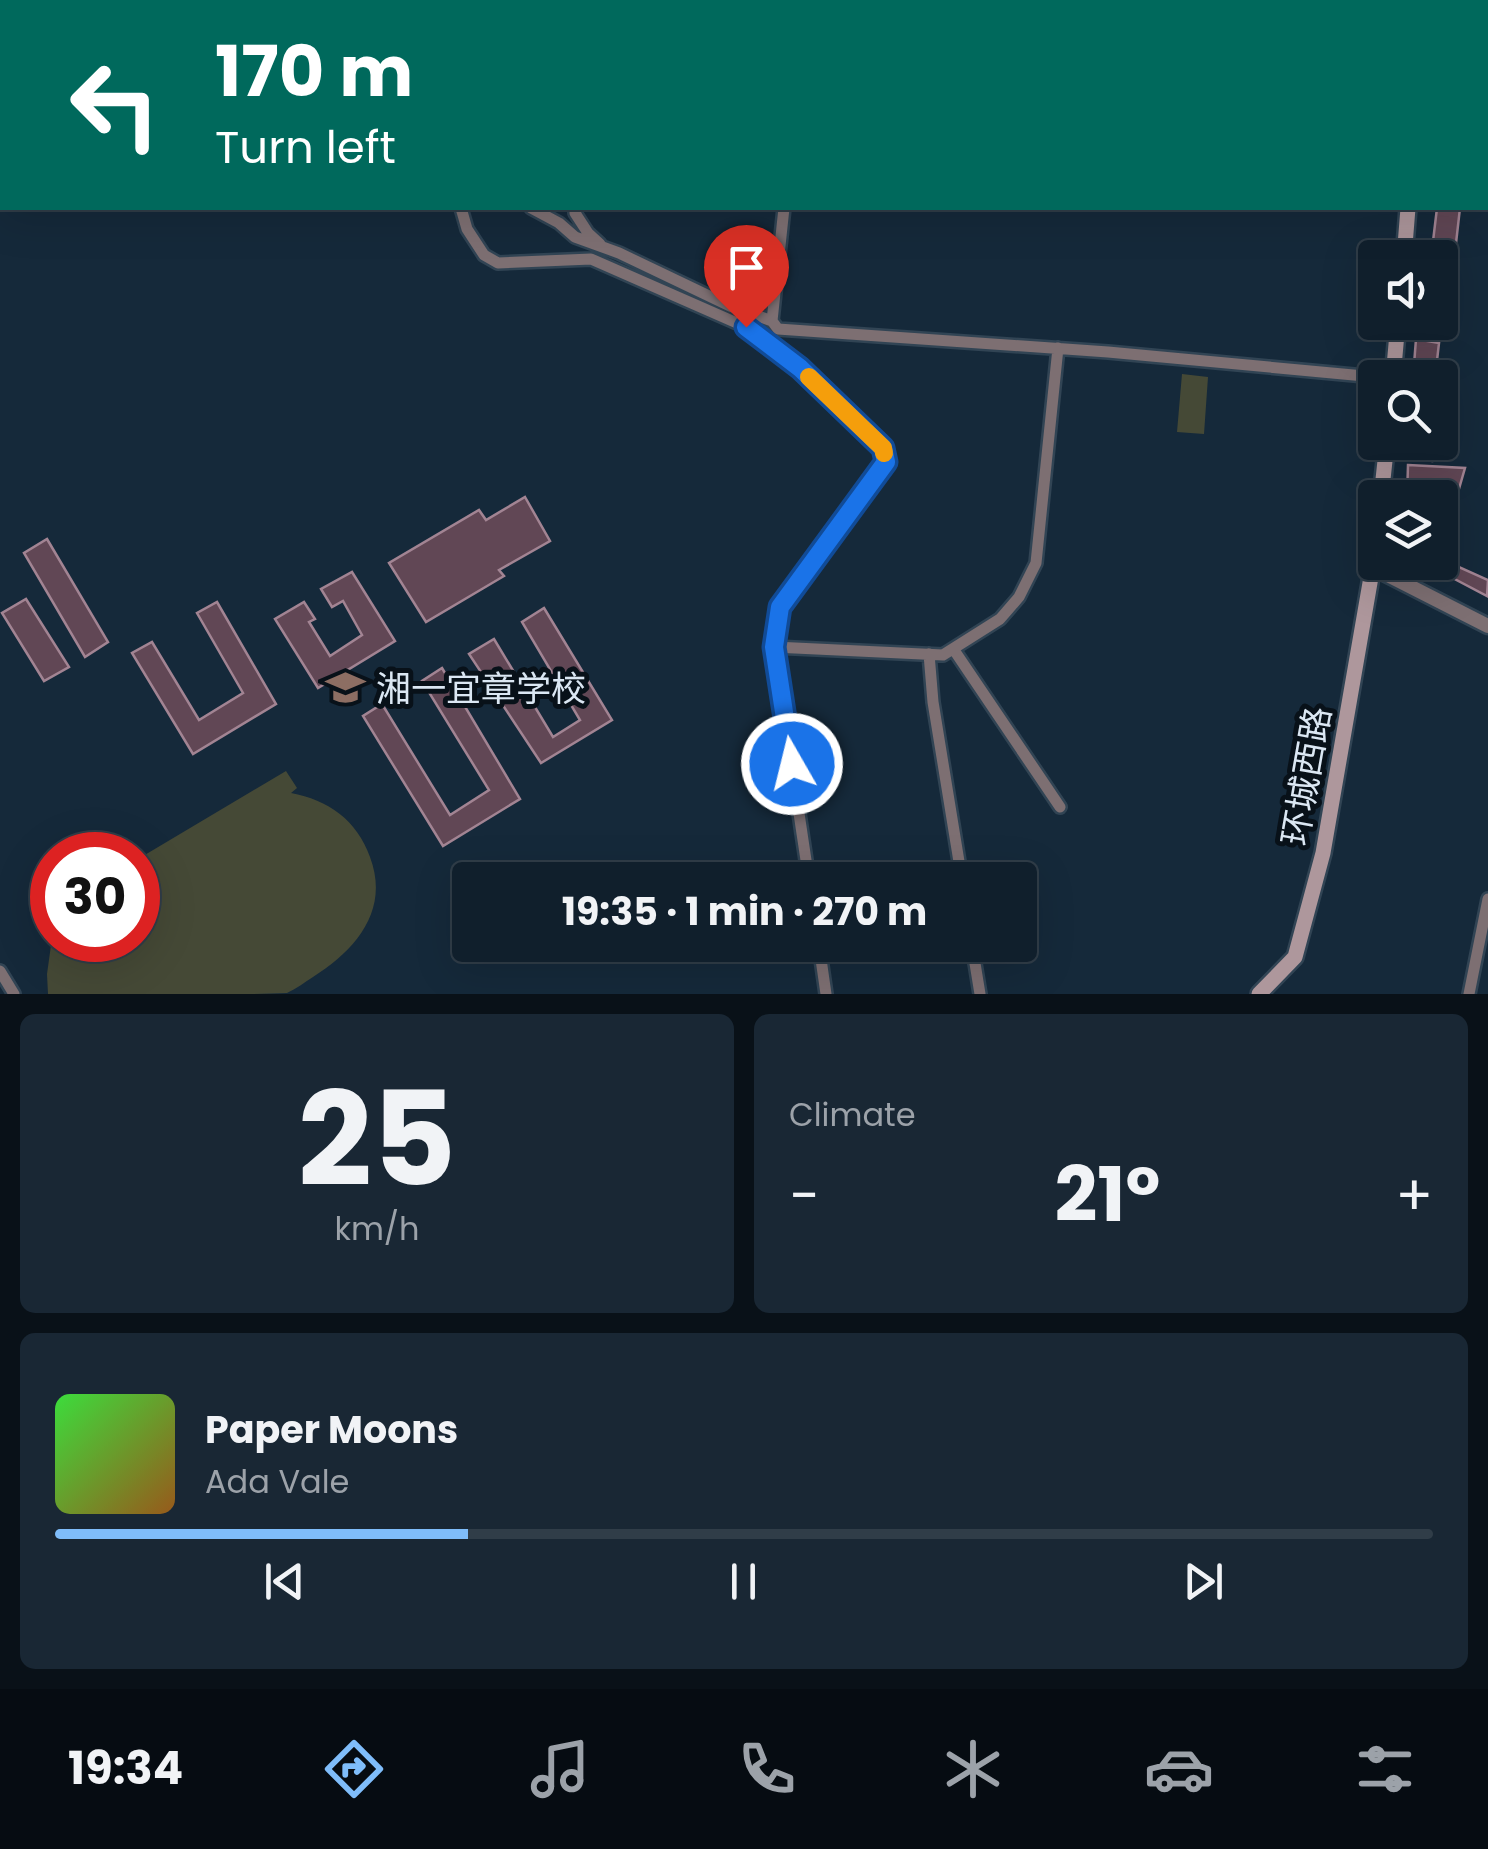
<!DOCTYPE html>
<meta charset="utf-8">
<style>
:root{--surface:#101f2c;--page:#192734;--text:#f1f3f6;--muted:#9ca2a9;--line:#303d48;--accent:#7fbdfa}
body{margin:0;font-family:Poppins,"Noto Sans SC",sans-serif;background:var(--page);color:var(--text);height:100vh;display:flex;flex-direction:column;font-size:38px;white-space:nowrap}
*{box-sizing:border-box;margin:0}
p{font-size:32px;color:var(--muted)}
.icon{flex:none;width:55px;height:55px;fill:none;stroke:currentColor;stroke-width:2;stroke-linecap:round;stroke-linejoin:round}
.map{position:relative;height:994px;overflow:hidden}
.drawer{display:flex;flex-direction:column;gap:20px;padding:20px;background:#091118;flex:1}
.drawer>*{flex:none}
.top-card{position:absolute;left:0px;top:0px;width:1490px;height:210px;box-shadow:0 10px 40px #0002,0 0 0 2px var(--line);background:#00695c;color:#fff;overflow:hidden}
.controls{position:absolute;left:1358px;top:240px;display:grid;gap:20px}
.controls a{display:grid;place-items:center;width:100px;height:100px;border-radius:10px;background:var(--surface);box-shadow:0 10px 40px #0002,0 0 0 2px var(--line);font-size:50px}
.speed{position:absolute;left:30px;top:832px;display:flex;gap:20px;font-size:50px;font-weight:700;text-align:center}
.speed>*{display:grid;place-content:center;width:130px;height:130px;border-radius:50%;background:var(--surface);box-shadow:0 10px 40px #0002,0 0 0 2px var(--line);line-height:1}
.speed .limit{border:15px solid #d22;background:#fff;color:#111}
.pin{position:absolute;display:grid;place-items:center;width:85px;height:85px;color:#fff;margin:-102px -42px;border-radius:50% 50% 50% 0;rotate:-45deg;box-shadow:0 0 10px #0007}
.pin .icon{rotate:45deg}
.me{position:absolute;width:110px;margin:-55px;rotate:352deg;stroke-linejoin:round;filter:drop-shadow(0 0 8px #0008)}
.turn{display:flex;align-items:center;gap:35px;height:210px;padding:0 50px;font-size:45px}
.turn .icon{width:130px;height:130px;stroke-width:2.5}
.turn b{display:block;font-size:70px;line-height:85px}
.big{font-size:75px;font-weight:700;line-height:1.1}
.drawer .card{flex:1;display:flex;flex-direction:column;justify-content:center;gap:15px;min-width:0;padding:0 35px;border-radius:15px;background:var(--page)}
.drawer .dial{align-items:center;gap:0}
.dial b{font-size:130px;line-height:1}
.song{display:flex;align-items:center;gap:30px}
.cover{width:120px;height:120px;border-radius:15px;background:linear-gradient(135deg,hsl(120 70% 55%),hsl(30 70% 35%))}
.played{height:10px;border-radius:5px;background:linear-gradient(90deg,var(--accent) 30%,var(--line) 30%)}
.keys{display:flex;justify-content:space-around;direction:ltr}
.heat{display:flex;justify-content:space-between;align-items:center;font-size:55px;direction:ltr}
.drawer .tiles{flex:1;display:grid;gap:20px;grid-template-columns:1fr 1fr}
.card:last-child{grid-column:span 2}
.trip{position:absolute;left:452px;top:862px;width:585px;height:100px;border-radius:10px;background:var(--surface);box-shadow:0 10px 40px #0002,0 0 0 2px var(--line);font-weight:700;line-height:100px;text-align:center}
.tab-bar{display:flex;height:160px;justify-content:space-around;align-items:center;background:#060c12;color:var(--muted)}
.tab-bar .icon{width:70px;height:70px}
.tab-bar .selected{color:var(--accent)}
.tab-bar b{font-size:45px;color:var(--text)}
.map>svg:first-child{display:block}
</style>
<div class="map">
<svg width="1488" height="994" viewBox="0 0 1488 994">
<rect width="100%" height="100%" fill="#15293a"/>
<path fill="#454936" d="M 1182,374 L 1208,377 L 1204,434 L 1177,432 Z
M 286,771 L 297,788 L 291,793 C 328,800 357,820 370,857 C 390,910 356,950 313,977 C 305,982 296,989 287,993 C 270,994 243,994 225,994 C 166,994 107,994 48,994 L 47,974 L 52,938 L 138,940 L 138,859 Z"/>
<path fill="#614755" stroke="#a28493" stroke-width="2.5" d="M 1437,208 L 1460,208 L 1449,305 L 1440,304 L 1440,258 L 1431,258 Z
M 1416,339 L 1439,343 L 1435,378 L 1413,378 Z
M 1409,442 L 1432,442 L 1432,461 L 1409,459 Z
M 1408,465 L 1465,468 L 1454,506 L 1440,507 L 1440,498 L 1407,498 Z
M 525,497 L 550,541 L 499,570 L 504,576 L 426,622 L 389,563 L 479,510 L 486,520 Z
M 47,539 L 108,642 L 85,657 L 24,553 Z
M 1440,550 L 1452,564 L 1488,580 L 1487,596 L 1430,566 L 1426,562 L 1440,562 Z
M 352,572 L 395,641 L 318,688 L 275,619 L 304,602 L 315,619 L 309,622 L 330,656 L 362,635 L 343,601 L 332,607 L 321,589 Z
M 26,599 L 69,667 L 44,681 L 2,613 Z
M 217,602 L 276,704 L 193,754 L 132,653 L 152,642 L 199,720 L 243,693 L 197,613 Z
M 544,608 L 612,720 L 541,763 L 469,654 L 494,639 L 553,737 L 580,720 L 522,622 Z
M 442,668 L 520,799 L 443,846 L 363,716 L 382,704 L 450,815 L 489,790 L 422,681 Z"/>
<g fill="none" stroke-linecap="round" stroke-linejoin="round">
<defs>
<path id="minor" d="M 349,0 L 352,2
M 1488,0 L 1488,2
M 533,2 L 534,0
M 586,2 L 587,0
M 461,208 L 467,229 L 484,255 L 498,263 L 591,259 L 746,327 L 800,368 L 883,448 L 886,462 L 880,474 L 780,607 L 774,647
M 531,208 L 559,223 L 575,237 L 619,253 L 730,306 L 772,321 L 778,329 L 1108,352 L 1386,378
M 577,208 L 575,213 L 588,233 L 600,244
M 772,321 L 784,208
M 954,650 L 1060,807
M 929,654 L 933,702 L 962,880
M 809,880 L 774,647 L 943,655 L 1000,619 L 1019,597 L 1036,563 L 1058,348
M 819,945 L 826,994
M 972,945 L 980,994
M 0,971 L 14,994
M 1469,994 L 1488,899"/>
<path id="tertiary" d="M 1374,568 L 1488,626"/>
<path id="secondary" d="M 1427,2 L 1427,0
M 1404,258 L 1408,208
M 1393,378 L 1398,322
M 1381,498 L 1387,442
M 1259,994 L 1295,957 L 1323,853 L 1375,554"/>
</defs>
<use href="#minor" stroke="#314454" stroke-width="16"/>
<use href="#tertiary" stroke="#314454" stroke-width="19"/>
<use href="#secondary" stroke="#314454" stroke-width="20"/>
<use href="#minor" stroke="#7d6f72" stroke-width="11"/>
<use href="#tertiary" stroke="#7d6f72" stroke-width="14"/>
<use href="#secondary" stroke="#ae979c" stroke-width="15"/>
</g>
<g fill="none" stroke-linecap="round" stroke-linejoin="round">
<defs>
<path id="route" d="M 746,327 L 800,368 L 883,448 L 886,462 L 780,607 L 774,647 L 792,764"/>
</defs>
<use href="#route" stroke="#114b97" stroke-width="25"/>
<use href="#route" stroke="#1a73e8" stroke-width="18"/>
<path stroke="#f59e0b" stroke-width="18" d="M 809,377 L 883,448 L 884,453"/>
</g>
<defs>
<symbol id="school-bare" viewBox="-9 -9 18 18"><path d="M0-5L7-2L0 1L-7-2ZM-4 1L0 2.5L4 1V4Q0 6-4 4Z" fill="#8d6e63" stroke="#081119" stroke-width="2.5" paint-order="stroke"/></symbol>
</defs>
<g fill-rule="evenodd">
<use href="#school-bare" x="318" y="660" width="55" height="55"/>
</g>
<g text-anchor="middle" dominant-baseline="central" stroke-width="10" stroke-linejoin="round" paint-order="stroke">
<g font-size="35" fill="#dbe7f3" stroke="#081119" text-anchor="start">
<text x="376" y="688">湘一宜章学校</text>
</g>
<g font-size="35" fill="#dbe7f3" stroke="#081119">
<text transform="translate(1306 776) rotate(-80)">环城西路</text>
</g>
</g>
</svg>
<div class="controls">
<a><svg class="icon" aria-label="sound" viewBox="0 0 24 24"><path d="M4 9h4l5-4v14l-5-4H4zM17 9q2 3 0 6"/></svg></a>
<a><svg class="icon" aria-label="search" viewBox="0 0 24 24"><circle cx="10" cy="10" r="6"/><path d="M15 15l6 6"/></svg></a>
<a><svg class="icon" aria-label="layers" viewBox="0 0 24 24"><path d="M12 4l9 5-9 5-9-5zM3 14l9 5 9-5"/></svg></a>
</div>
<div class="speed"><div class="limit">30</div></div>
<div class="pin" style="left:746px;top:327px;background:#d93025"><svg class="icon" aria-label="arrive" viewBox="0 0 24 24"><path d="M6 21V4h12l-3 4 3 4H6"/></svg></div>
<svg class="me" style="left:792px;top:764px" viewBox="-20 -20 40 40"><circle r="17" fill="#1a73e8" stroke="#fff" stroke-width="3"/><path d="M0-11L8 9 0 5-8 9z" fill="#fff"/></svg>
<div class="trip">19:35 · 1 min · 270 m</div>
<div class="top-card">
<div class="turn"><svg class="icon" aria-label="left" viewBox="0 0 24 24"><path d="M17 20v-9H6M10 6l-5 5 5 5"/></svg><div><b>170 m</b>Turn left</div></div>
</div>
</div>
<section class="drawer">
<div class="tiles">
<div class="card dial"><b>25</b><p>km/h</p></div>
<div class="card"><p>Climate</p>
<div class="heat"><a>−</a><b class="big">21°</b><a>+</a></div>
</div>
<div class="card">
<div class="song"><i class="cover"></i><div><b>Paper Moons</b><p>Ada Vale</p></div></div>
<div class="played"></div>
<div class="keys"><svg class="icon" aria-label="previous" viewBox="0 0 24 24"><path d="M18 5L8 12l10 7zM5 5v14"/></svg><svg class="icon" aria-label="pause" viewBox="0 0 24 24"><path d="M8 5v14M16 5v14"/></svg><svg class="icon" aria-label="next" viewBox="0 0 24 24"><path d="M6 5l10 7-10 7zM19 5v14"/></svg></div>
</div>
</div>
</section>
<nav class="tab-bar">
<b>19:34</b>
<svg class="icon selected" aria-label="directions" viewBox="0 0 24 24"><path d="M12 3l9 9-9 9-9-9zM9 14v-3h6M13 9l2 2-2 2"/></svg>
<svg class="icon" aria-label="music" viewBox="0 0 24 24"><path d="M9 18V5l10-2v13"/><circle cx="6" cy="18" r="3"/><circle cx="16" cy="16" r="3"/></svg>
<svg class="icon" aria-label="phone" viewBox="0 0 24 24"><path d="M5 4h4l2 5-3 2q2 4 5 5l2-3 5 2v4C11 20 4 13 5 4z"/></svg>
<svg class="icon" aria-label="climate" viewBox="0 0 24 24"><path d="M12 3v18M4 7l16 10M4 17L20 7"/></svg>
<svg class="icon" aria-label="car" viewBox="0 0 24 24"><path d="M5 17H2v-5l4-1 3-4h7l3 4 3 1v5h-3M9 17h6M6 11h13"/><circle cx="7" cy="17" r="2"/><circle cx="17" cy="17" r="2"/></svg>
<svg class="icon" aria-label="filters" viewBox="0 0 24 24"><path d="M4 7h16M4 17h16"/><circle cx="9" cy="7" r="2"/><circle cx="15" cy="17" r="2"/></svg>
</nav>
